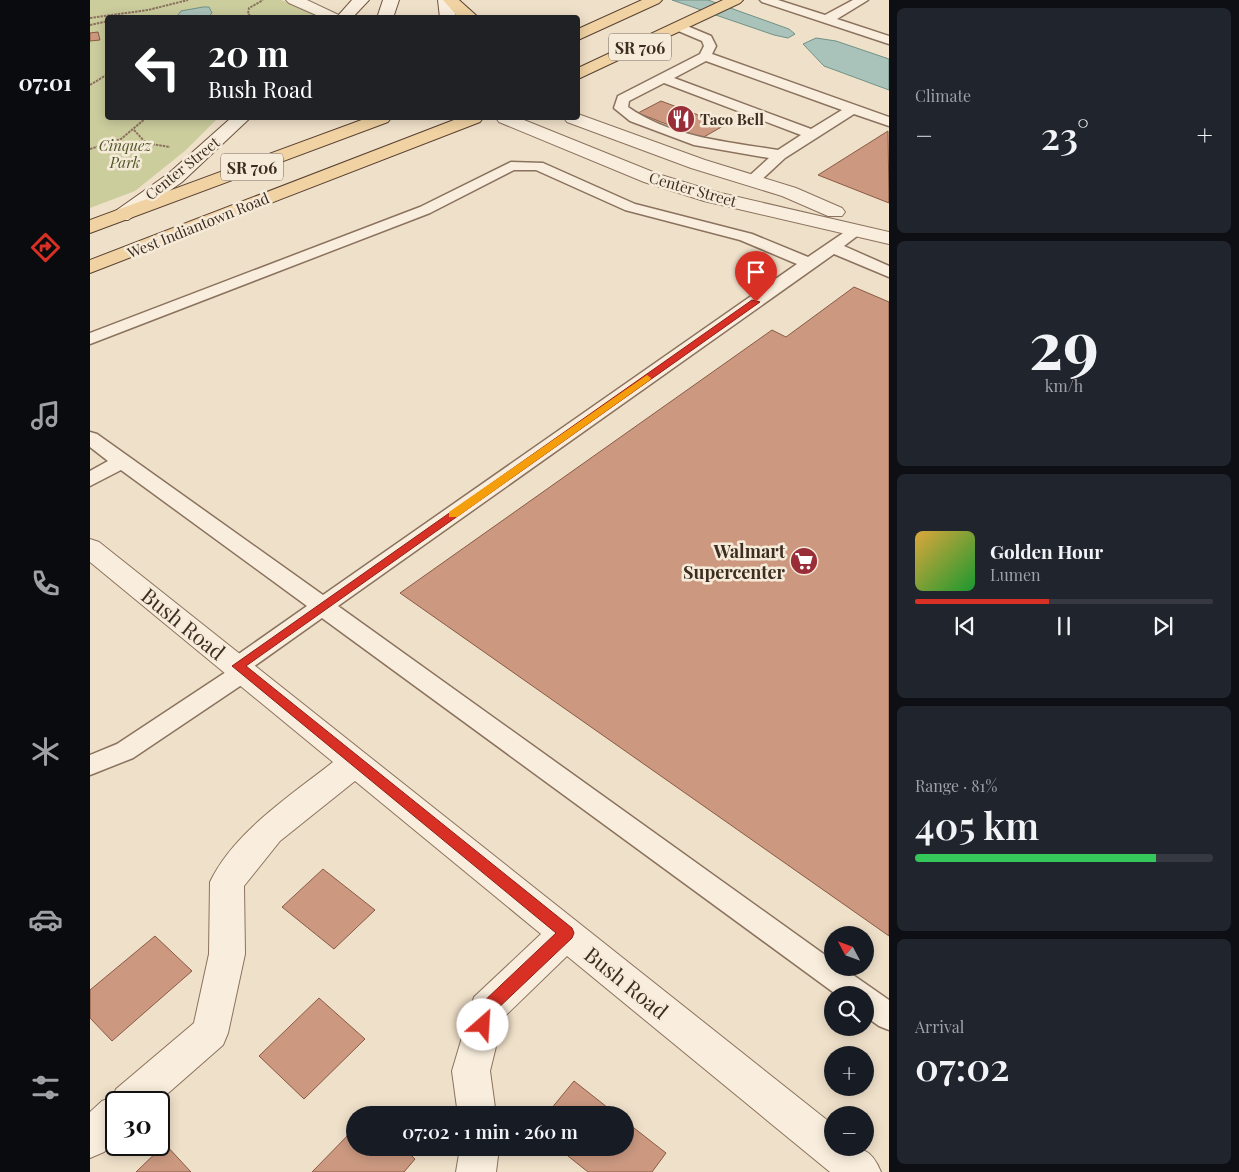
<!DOCTYPE html>
<meta charset="utf-8">
<style>
:root{--surface:#171b24;--page:#20242c;--text:#f1f3f6;--muted:#9ea1a6;--line:#363941;--accent:#d93025}
body{margin:0;font-family:"Playfair Display",serif;background:var(--page);color:var(--text);height:100vh;display:flex;flex-direction:column;font-size:19px;white-space:nowrap}
*{box-sizing:border-box;margin:0}
p{font-size:16px;color:var(--muted)}
.icon{flex:none;width:28px;height:28px;fill:none;stroke:currentColor;stroke-width:2;stroke-linecap:round;stroke-linejoin:round}
.map{position:relative;flex:1;overflow:hidden}
.sheet{display:flex;flex-direction:column;gap:8px;padding:8px;background:#0d0f14;width:350px}
.sheet>*{flex:none}
.banner{position:absolute;left:15px;top:15px;width:475px;height:105px;border-radius:5px;box-shadow:0 2px 12px #0003;background:#202124;color:#fff;overflow:hidden}
.needle{width:32px;rotate:311deg}
.fabs{position:absolute;left:734px;top:926px;display:grid;gap:10px}
.fabs a{display:grid;place-items:center;width:50px;height:50px;border-radius:50%;background:var(--surface);box-shadow:0 2px 12px #0003;font-size:25px}
.speed{position:absolute;left:15px;top:1091px;display:flex;gap:10px;font-size:25px;font-weight:700;text-align:center}
.speed>*{display:grid;place-content:center;width:65px;height:65px;border-radius:50%;background:var(--surface);box-shadow:0 2px 12px #0003;line-height:1}
.speed .limit{border:2px solid #111;border-radius:8px;background:#fff;color:#111}
.pin{position:absolute;display:grid;place-items:center;width:42px;height:42px;color:#fff;margin:-51px -21px;border-radius:50% 50% 50% 0;rotate:-45deg;box-shadow:0 0 5px #0007}
.pin .icon{rotate:45deg}
.me{position:absolute;width:55px;margin:-28px;rotate:26deg;stroke-linejoin:round;filter:drop-shadow(0 0 4px #0008)}
.turn{display:flex;align-items:center;gap:18px;height:105px;padding:0 20px;font-size:22px}
.turn .icon{width:65px;height:65px;stroke-width:2.5}
.turn b{display:block;font-size:35px;line-height:42px}
.big{font-size:38px;font-weight:600;line-height:1.1}
.sheet .widget{flex:1;display:flex;flex-direction:column;justify-content:center;gap:8px;min-width:0;padding:0 18px;border-radius:8px;background:var(--page)}
.sheet .dial{align-items:center;gap:0}
.dial b{font-size:65px;line-height:1}
.song{display:flex;align-items:center;gap:15px}
.cover{width:60px;height:60px;border-radius:8px;background:linear-gradient(135deg,hsl(40 70% 55%),hsl(130 70% 35%))}
.played{height:5px;border-radius:2px;background:linear-gradient(90deg,var(--accent) 45%,var(--line) 45%)}
.keys{display:flex;justify-content:space-around;direction:ltr}
.heat{display:flex;justify-content:space-between;align-items:center;font-size:28px;direction:ltr}
.charge{height:8px;border-radius:4px;background:linear-gradient(90deg,#34c759 81%,var(--line) 0)}
.trip{position:absolute;left:256px;top:1106px;width:288px;height:50px;border-radius:25px;background:var(--surface);box-shadow:0 2px 12px #0003;font-weight:600;line-height:50px;text-align:center}
main{display:flex;flex:1;min-height:0}
.dock{display:flex;flex-direction:column;width:90px;justify-content:space-around;align-items:center;background:#090b0e;color:var(--muted)}
.dock .icon{width:35px;height:35px}
.dock .current{color:var(--accent)}
.dock b{font-size:22px;color:var(--text)}
.map>svg:first-child{display:block}
</style>
<main>
<nav class="dock">
<b>07:01</b>
<svg class="icon current" aria-label="directions" viewBox="0 0 24 24"><path d="M12 3l9 9-9 9-9-9zM9 14v-3h6M13 9l2 2-2 2"/></svg>
<svg class="icon" aria-label="music" viewBox="0 0 24 24"><path d="M9 18V5l10-2v13"/><circle cx="6" cy="18" r="3"/><circle cx="16" cy="16" r="3"/></svg>
<svg class="icon" aria-label="phone" viewBox="0 0 24 24"><path d="M5 4h4l2 5-3 2q2 4 5 5l2-3 5 2v4C11 20 4 13 5 4z"/></svg>
<svg class="icon" aria-label="climate" viewBox="0 0 24 24"><path d="M12 3v18M4 7l16 10M4 17L20 7"/></svg>
<svg class="icon" aria-label="car" viewBox="0 0 24 24"><path d="M5 17H2v-5l4-1 3-4h7l3 4 3 1v5h-3M9 17h6M6 11h13"/><circle cx="7" cy="17" r="2"/><circle cx="17" cy="17" r="2"/></svg>
<svg class="icon" aria-label="filters" viewBox="0 0 24 24"><path d="M4 7h16M4 17h16"/><circle cx="9" cy="7" r="2"/><circle cx="15" cy="17" r="2"/></svg>
</nav>
<div class="map">
<svg width="799" height="1172" viewBox="0 0 799 1172">
<rect width="100%" height="100%" fill="#efe0c9"/>
<path fill="#cbcd9d" d="M 0,0 L 191,0 L 235,17 L 18,18 L 18,118 L 128,118 L 96,150 L 45,191 L 0,208 Z"/>
<path fill="#aac3ba" stroke="#709287" d="M 582,0 L 618,0 L 699,29 L 705,34 L 698,38 L 684,35 Z
M 113,7 L 119,7 L 122,13 L 118,17 L 89,17 L 88,15 L 91,11 Z
M 726,38 L 746,41 L 799,59 L 799,90 L 734,66 L 713,44 Z"/>
<path fill="#cc9980" stroke="#8a5a44" d="M 8,32 L 10,40 L 0,41 L 0,33 Z
M 571,101 L 635,125 L 612,138 L 548,113 Z
M 798,131 L 799,203 L 728,175 Z
M 764,287 L 799,302 L 799,936 L 310,593 L 682,330 L 696,337 Z
M 233,869 L 285,910 L 244,949 L 192,907 Z
M 65,936 L 102,971 L 22,1041 L 0,1018 L 0,990 Z
M 229,998 L 275,1039 L 214,1099 L 169,1056 Z
M 484,1081 L 527,1115 L 456,1115 Z
M 535,1121 L 576,1153 L 562,1172 L 498,1172 L 468,1148 L 535,1148 Z
M 265,1128 L 265,1148 L 313,1148 L 325,1159 L 314,1172 L 222,1172 Z
M 75,1144 L 101,1172 L 46,1172 Z"/>
<g fill="none" stroke-linecap="round" stroke-linejoin="round">
<defs>
<path id="lane" d="M 670,0 L 688,0 L 735,15 L 763,0 L 778,0 L 747,19 L 799,36 L 799,44 L 672,2 Z
M 590,23 L 621,36 L 626,46 L 622,54 L 799,117 L 799,126 L 764,114 L 695,158 L 667,184 L 657,184 L 655,181 L 657,178 L 679,158 L 604,145 L 540,121 L 524,108 L 528,96 L 610,54 L 614,46 L 612,41 L 586,30 L 584,27 ZM 616,61 L 752,110 L 721,129 L 584,78 ZM 574,83 L 711,135 L 688,150 C 637,142 581,137 538,107 L 539,101 Z
M 421,162 L 453,163 L 545,204 L 662,234 L 718,257 L 762,227 L 772,227 L 775,230 L 754,246 L 799,266 L 799,277 L 744,254 L 248,606 L 742,960 L 742,968 L 753,968 L 799,1000 L 799,1030 L 789,1026 L 775,1016 L 775,995 L 747,995 L 232,618 L 163,667 L 165,672 L 162,678 L 43,758 L 0,775 L 0,755 L 27,744 L 139,670 L 137,666 L 140,660 L 217,606 L 31,470 L 0,486 L 0,471 L 18,461 L 0,447 L 0,432 L 7,434 L 233,595 L 707,264 L 650,240 L 535,210 L 446,170 L 424,170 L 340,213 L 0,344 L 0,333 L 330,207 Z"/>
<path id="street" d="M 196,0 L 217,0 L 255,18 L 233,18 L 199,3 Z
M 488,114 L 615,160 L 706,188 L 752,208 L 755,212 L 752,216 L 738,216 L 692,196 L 601,168 L 477,122 L 474,118 L 488,118 Z
M 406,118 L 429,118 L 568,174 L 626,192 L 799,232 L 799,244 L 614,201 L 554,182 L 409,122 Z
M 0,539 L 9,542 L 742,1124 L 742,1148 C 769,1148 780,1145 791,1172 L 740,1172 L 477,956 L 413,1018 L 400,1071 L 406,1115 L 368,1115 L 362,1071 L 384,997 L 451,934 L 265,781 L 190,841 L 154,886 L 155,954 L 138,1033 L 133,1045 L 68,1102 L 26,1102 L 26,1141 L 14,1152 L 0,1158 L 0,1112 L 12,1101 L 23,1097 L 26,1089 L 104,1023 L 119,954 L 120,882 C 144,832 200,796 243,762 L 0,562 Z
M 370,1148 L 409,1148 L 406,1172 L 366,1172 Z"/>
<path id="secondary" d="M 262,0 L 279,0 L 262,18 L 246,18 Z
M 293,0 L 309,0 L 303,18 L 287,18 Z
M 348,0 L 364,0 L 366,18 L 350,18 Z
M 141,118 L 160,118 L 92,182 L 38,220 L 24,220 L 21,216 L 24,212 L 78,174 Z"/>
<path id="primary" d="M 353,0 L 369,0 L 389,18 L 369,18 Z
M 552,0 L 572,0 L 569,3 L 488,40 L 488,29 Z
M 633,0 L 653,0 L 650,3 L 488,79 L 488,68 Z
M 277,118 L 301,118 L 298,122 L 0,233 L 0,220 Z
M 369,118 L 393,118 L 390,122 L 0,273 L 0,260 Z"/>
</defs>
<use href="#lane" stroke="#8b725e" stroke-width="3"/>
<use href="#street" stroke="#8b725e" stroke-width="2"/>
<use href="#secondary" stroke="#6d5341" stroke-width="2"/>
<use href="#primary" stroke="#594132" stroke-width="2"/>
<path stroke="#8b725e" stroke-width="2" stroke-dasharray="2.5 1" stroke-linecap="butt" d="M 0,18 L 58,10 L 98,0
M 163,18 L 158,14 L 159,8 L 173,0
M 0,25 L 18,21
M 0,85 L 18,74
M 44,130 L 55,142
M 24,144 L 55,143 L 80,147
M 0,149 L 31,139 L 56,118"/>
<use href="#lane" fill="#f9eedd" fill-rule="evenodd"/>
<use href="#street" fill="#f9eedd" fill-rule="evenodd"/>
<use href="#secondary" fill="#f9eedd" fill-rule="evenodd"/>
<use href="#primary" fill="#f0d2a3" fill-rule="evenodd"/>
</g>
<path fill="#d93025" stroke="#8d1f18" d="M 662,300 L 670,302 L 156,666 L 482,928 L 484,933 L 482,938 L 403,1013 L 398,1030 L 393,1032 L 387,1030 L 385,1025 L 391,1004 L 466,933 L 142,666 Z"/>
<path fill="#f59e0b" d="M 557,375 L 561,378 L 560,380 L 367,517 L 359,517 L 359,512 Z"/>
<defs>
<symbol id="restaurant-disc" viewBox="-11 -11 22 22"><circle r="9.5" fill="#9a2e38" stroke="#f6ebd9"/><path d="M-5-6h1v4h1v-4h1v4h1v-4h1v5L-1.5 .5V6h-2V.5L-5-1ZM5-6V6H3V1.5H1.5Q1.5-4 5-6Z" fill="#fff"/></symbol>
<symbol id="supermarket-disc" viewBox="-11 -11 22 22"><circle r="9.5" fill="#9a2e38" stroke="#f6ebd9"/><path d="M-6-5.5h2.5l.6 2H6L4.5 2H-2.5L-4.4-4H-6ZM-1.5 3.2a1.3 1.3 0 1 0 .1 0ZM3 3.2a1.3 1.3 0 1 0 .1 0Z" fill="#fff"/></symbol>
</defs>
<g fill-rule="evenodd">
<use href="#restaurant-disc" x="575" y="103" width="32" height="32"/>
<use href="#supermarket-disc" x="698" y="545" width="32" height="32"/>
</g>
<g text-anchor="middle" dominant-baseline="central" stroke-width="5" stroke-linejoin="round" paint-order="stroke">
<g font-size="15" font-weight="bold" fill="#3c2c21" stroke="#f6ebd9" text-anchor="start">
<text x="610" y="119">Taco Bell</text>
</g>
<g font-size="15" font-style="italic" fill="#505828" stroke="#f6ebd9">
<text x="35" y="145">Cinquez<tspan x="35" dy="17">Park</tspan></text>
</g>
<g font-size="15" fill="#3c2c21" stroke="#f6ebd9">
<text transform="translate(92 168) rotate(-39)">Center Street</text>
<text transform="translate(603 189) rotate(16)">Center Street</text>
<text transform="translate(108 225) rotate(-22)">West Indiantown Road</text>
</g>
<g fill="#f6ebd9" stroke="#746558" stroke-width="1">
<rect x="519" y="33.5" width="62" height="27" rx="4"/>
<rect x="131" y="153.5" width="62" height="27" rx="4"/>
</g>
<g font-size="16" font-weight="bold" fill="#3c2c21">
<text x="550" y="47">SR 706</text>
<text x="162" y="167">SR 706</text>
</g>
<g font-size="18" font-weight="bold" fill="#3c2c21" stroke="#f6ebd9" text-anchor="end">
<text x="695" y="551">Walmart<tspan x="695" dy="21">Supercenter</tspan></text>
</g>
<g font-size="21" fill="#3c2c21" stroke="#f6ebd9">
<text transform="translate(94 623) rotate(39)">Bush Road</text>
<text transform="translate(537 982) rotate(39)">Bush Road</text>
</g>
</g>
</svg>
<div class="fabs">
<a><svg class="needle" viewBox="-14 -14 28 28"><path d="M0-13l5 13h-10z" fill="#e53935"/><path d="M0 13l5-13h-10z" fill="#9ea1a6"/></svg></a>
<a><svg class="icon" aria-label="search" viewBox="0 0 24 24"><circle cx="10" cy="10" r="6"/><path d="M15 15l6 6"/></svg></a>
<a>+</a>
<a>−</a>
</div>
<div class="speed"><div class="limit">30</div></div>
<div class="pin" style="left:666px;top:302px;background:#d93025"><svg class="icon" aria-label="arrive" viewBox="0 0 24 24"><path d="M6 21V4h12l-3 4 3 4H6"/></svg></div>
<svg class="me" style="left:393px;top:1025px" viewBox="-20 -20 40 40"><circle r="19" fill="#fff"/><path d="M0-13L10 11 0 6-10 11z" fill="#d93025"/></svg>
<div class="trip">07:02 · 1 min · 260 m</div>
<div class="banner">
<div class="turn"><svg class="icon" aria-label="left" viewBox="0 0 24 24"><path d="M17 20v-9H6M10 6l-5 5 5 5"/></svg><div><b>20 m</b>Bush Road</div></div>
</div>
</div>
<section class="sheet">
<div class="widget"><p>Climate</p>
<div class="heat"><a>−</a><b class="big">23°</b><a>+</a></div>
</div>
<div class="widget dial"><b>29</b><p>km/h</p></div>
<div class="widget">
<div class="song"><i class="cover"></i><div><b>Golden Hour</b><p>Lumen</p></div></div>
<div class="played"></div>
<div class="keys"><svg class="icon" aria-label="previous" viewBox="0 0 24 24"><path d="M18 5L8 12l10 7zM5 5v14"/></svg><svg class="icon" aria-label="pause" viewBox="0 0 24 24"><path d="M8 5v14M16 5v14"/></svg><svg class="icon" aria-label="next" viewBox="0 0 24 24"><path d="M6 5l10 7-10 7zM19 5v14"/></svg></div>
</div>
<div class="widget"><p>Range · 81%</p><b class="big">405 km</b><div class="charge"></div></div>
<div class="widget"><p>Arrival</p><b class="big">07:02</b></div>
</section>
</main>
